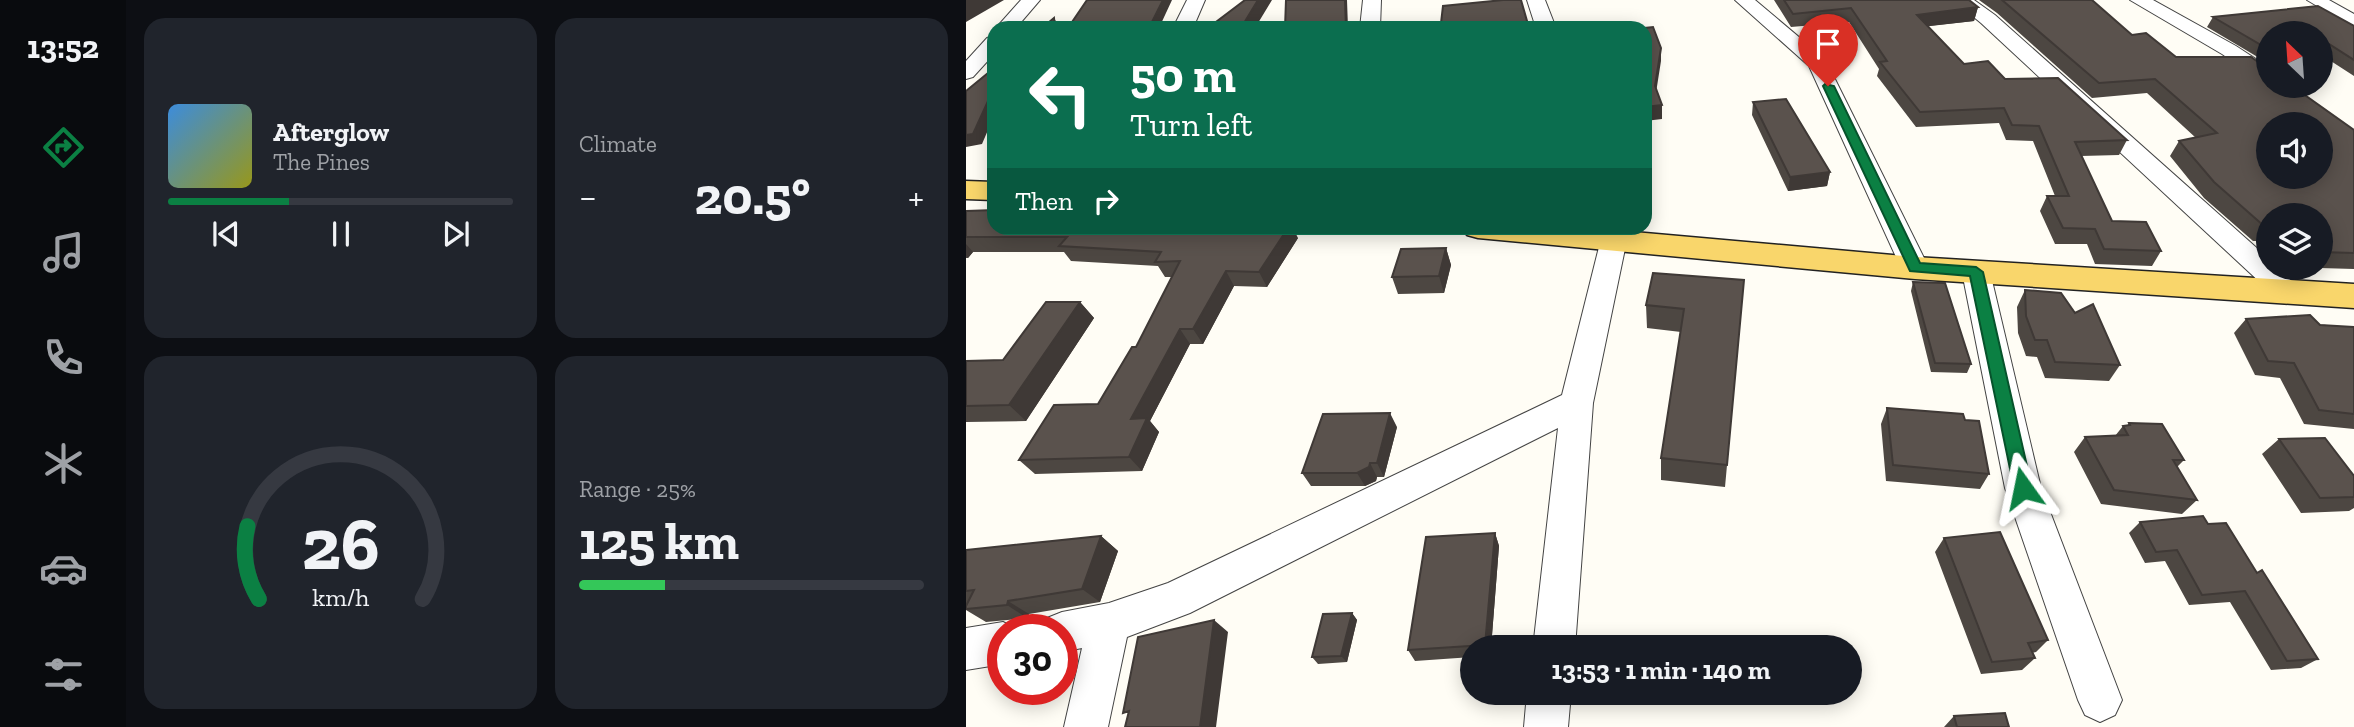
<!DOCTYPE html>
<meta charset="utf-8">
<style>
:root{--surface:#171b24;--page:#20242c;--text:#f1f3f6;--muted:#9ea1a6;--line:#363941;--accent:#0b8043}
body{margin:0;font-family:"Zilla Slab",serif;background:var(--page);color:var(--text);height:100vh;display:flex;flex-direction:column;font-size:26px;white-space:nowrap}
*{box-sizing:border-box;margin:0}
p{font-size:23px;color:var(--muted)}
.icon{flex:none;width:38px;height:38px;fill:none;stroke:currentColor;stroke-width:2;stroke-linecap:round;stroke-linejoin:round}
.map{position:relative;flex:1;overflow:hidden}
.drawer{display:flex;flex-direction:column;gap:18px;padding:18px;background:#0d0f14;width:840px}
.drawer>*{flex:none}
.banner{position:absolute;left:21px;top:21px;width:665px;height:214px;border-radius:21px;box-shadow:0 4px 18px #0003;background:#0b6e4f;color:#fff;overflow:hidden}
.needle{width:46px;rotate:335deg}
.controls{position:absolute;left:1290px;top:21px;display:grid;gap:14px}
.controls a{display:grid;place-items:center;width:77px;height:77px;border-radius:50%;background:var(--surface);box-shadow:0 4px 18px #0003;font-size:35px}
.speed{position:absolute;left:21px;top:614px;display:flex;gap:14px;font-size:35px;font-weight:700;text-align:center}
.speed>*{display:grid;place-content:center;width:91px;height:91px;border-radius:50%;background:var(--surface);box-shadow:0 4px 18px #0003;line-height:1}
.speed .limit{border:10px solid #d22;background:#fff;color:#111}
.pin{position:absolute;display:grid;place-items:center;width:60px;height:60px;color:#fff;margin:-72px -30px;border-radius:50% 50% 50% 0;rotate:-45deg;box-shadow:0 0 7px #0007}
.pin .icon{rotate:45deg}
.me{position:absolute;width:77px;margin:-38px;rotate:348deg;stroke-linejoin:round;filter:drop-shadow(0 0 5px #0008)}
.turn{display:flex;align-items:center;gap:24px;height:147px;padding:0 28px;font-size:32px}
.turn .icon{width:91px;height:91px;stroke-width:2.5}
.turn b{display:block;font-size:49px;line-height:60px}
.then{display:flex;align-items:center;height:66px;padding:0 28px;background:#0003;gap:14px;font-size:26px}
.big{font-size:52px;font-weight:800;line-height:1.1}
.drawer .widget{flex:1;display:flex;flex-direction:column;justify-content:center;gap:10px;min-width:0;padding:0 24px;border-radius:21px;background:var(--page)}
.drawer .dial{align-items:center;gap:0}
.dial svg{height:182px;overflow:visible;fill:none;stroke:var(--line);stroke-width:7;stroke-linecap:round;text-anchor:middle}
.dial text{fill:var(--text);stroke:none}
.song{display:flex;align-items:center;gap:21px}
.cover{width:84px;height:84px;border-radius:10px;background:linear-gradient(135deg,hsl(210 70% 55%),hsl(60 70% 35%))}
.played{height:7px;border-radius:4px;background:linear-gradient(90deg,var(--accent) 35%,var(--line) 35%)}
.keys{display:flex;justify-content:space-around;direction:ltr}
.heat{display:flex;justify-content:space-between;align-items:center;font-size:38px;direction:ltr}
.charge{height:10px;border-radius:5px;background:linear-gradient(90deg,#34c759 25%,var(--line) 0)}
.drawer .tiles{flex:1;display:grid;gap:18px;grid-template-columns:repeat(2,1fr)}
.trip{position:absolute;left:494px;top:635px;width:402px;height:70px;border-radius:35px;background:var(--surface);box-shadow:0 4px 18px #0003;font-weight:800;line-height:70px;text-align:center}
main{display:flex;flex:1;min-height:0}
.tabs{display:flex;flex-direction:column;width:126px;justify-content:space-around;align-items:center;background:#090b0e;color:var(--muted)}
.tabs .icon{width:49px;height:49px}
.tabs .current{color:var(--accent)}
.tabs b{font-size:32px;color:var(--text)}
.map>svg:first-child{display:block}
</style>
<main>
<nav class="tabs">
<b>13:52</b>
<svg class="icon current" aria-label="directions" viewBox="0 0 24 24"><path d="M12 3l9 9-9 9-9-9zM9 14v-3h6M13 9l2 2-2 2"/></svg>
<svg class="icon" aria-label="music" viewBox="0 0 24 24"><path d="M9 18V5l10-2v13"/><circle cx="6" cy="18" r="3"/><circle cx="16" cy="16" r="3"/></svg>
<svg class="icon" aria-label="phone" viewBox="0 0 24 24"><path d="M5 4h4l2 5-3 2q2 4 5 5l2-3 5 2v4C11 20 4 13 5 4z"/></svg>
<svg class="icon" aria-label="climate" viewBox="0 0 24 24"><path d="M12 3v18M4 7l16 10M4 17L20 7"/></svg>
<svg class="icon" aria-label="car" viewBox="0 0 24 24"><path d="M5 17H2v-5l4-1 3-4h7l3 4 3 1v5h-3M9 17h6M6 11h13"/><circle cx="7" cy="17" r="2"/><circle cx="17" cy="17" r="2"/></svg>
<svg class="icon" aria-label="filters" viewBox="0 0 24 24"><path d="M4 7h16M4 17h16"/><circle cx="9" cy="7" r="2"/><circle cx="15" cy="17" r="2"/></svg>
</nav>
<section class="drawer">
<div class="tiles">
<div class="widget">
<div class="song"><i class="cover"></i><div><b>Afterglow</b><p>The Pines</p></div></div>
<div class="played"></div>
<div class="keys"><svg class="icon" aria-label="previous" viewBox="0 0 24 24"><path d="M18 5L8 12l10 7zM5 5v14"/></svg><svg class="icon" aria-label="pause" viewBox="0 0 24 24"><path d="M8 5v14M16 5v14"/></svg><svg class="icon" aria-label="next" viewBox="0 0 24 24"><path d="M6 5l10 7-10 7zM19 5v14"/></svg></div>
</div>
<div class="widget"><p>Climate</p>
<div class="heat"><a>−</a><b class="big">20.5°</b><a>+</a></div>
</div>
<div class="widget dial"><svg viewBox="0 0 100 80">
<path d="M14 69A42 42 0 1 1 86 69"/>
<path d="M14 69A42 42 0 0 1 9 37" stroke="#0b8043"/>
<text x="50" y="56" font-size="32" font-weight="700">26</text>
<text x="50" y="72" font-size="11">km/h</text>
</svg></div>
<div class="widget"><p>Range · 25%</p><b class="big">125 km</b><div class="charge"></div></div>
</div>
</section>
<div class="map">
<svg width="1388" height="727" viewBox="0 0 1388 727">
<rect width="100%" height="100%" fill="#fffdf5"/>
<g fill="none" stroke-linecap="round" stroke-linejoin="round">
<defs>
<path id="minor" d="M 55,0 L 74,0 L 50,28 L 30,28 Z
M 221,0 L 239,0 L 227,28 L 207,28 Z
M 397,0 L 415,0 L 414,28 L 394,28 Z
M 561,0 L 579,0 L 590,28 L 570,28 Z
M 769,0 L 789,0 L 859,59 L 963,268 L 959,275 L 949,277 L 939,275 L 935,268 L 843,66 Z
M 987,0 L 1008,0 L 1029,15 L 1302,258 L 1302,268 L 1313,268 L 1336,292 L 1332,299 L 1322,302 L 1312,299 L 1015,23 Z
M 1164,0 L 1187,0 L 1270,46 L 1302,67 L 1302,83 L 1295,81 L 1256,54 Z
M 1341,0 L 1363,0 L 1388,14 L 1388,28 Z
M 28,36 L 28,54 L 7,77 L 0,79 L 0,61 L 21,38 Z
M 648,230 L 658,233 L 661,239 L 627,403 L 609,648 L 567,648 L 592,428 L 224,613 L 161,637 L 142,727 L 98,727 L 116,648 L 96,652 L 96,630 L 76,630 L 81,618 L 96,612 L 143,603 L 202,583 L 596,395 L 635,239 L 638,233 Z
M 1010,262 L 1020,265 L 1024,272 L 1075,488 L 1156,700 L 1149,715 L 1134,722 L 1119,715 L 1112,700 L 1039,488 L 996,272 L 1000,265 Z
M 37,622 L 52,630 L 37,630 L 37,664 L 0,670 L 0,628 Z
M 561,693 L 605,693 L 602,727 L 558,727 Z"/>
<path id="primary" d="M 0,181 L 28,182 L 28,200 L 0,199 Z
M 496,228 L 623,228 L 949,257 L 1388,284 L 1388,308 L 949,279 L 512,238 L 501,235 Z"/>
</defs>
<use href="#minor" stroke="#444" stroke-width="2"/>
<use href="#primary" stroke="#222" stroke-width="3"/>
<use href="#minor" fill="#fff" fill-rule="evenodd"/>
<use href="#primary" fill="#f9d66b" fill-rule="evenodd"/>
</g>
<path fill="#4d4742" d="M 808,0 L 1003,0 L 1012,7 L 1008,21 L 962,26 L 998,64 L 1039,79 L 1161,140 L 1153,155 L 1115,156 L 1146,221 L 1195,251 L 1186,266 L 1129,264 L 1121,244 L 1089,244 L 1074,211 L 1081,196 L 1089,196 L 1067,141 L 1040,140 L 1033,123 L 950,127 L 911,76 L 913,69 L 883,22 L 825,27 Z
M 1013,0 L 1126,0 L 1166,35 L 1210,57 L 1388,130 L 1388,269 L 1354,268 L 1354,215 L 1302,215 L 1302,241 L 1287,241 L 1238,198 L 1204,156 L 1213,141 L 1230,138 L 1181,93 L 1126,98 L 1031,13 Z
M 1247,17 L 1388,26 L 1388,76 L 1354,54 L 1354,33 L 1302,33 L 1302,59 L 1295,59 L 1241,27 Z
M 787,102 L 864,172 L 861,186 L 822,191 L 786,115 Z
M 0,211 L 332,238 L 301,287 L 268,286 L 237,344 L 224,344 L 184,421 L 193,432 L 176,471 L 69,474 L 53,460 L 132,404 L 170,347 L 206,277 L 199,277 L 192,266 L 105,261 L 98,252 L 7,252 L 2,258 L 0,258 Z
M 480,248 L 485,265 L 478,293 L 432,294 L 426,277 Z
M 778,280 L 759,487 L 695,480 L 695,458 L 715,332 L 681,328 L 680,305 Z
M 947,282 L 1005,364 L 1001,373 L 965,372 L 945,291 Z
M 1059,290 L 1109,313 L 1154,365 L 1143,381 L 1079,378 L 1071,357 L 1060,356 L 1052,333 L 1051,307 Z
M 114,302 L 128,318 L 60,421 L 0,422 L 0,361 L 37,360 Z
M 1280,319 L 1388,327 L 1388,429 L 1338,424 L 1314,378 L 1289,375 L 1268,333 Z
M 921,408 L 1023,474 L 1014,489 L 920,481 L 915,424 Z
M 1163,423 L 1218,460 L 1211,467 L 1231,500 L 1216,514 L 1135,504 L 1108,452 L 1119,437 L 1149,436 L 1157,426 L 1161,426 Z
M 431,427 L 418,477 L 411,477 L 410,481 L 399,486 L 345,486 L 336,473 Z
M 1313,439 L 1388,476 L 1388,508 L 1383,511 L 1335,513 L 1296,454 Z
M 1174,522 L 1242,524 L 1291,573 L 1352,659 L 1335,668 L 1305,670 L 1264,602 L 1223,605 L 1199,561 L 1179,563 L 1163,533 Z
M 529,533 L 533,546 L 525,648 L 506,648 L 506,657 L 449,661 L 442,650 Z
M 135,536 L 152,551 L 134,602 L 63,614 L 61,618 L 20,622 L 0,610 L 0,550 Z
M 978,538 L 1082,640 L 1070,652 L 1066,653 L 1069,658 L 1056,670 L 1015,674 L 969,552 Z
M 386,613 L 391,620 L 381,662 L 352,664 L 346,657 Z
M 988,716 L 1043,727 L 978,727 Z"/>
<path fill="#3f3936" d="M 0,0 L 38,0 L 0,22 Z
M 197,0 L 206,0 L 193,28 L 183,28 Z
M 292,0 L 306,0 L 289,28 L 275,28 Z
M 379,0 L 381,0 L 382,28 L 380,28 Z
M 1012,7 L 1008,21 L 947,28 L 951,15 Z
M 88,18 L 94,28 L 89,28 Z
M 695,48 L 695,61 L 689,99 L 689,86 Z
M 23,99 L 28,105 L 28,116 L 16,144 L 0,147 L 0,135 Z
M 696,105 L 696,119 L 679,121 L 679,107 Z
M 864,172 L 861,186 L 822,191 L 824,177 Z
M 322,228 L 327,228 L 332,238 L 301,287 L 293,272 Z
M 0,244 L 7,252 L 2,258 L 0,256 Z
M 480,248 L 485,265 L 478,293 L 473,276 Z
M 260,271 L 268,286 L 237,344 L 227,329 Z
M 114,302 L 128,318 L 60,421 L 43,405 Z
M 214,329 L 224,344 L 184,421 L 193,432 L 176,471 L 163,457 L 165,419 Z
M 424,413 L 431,427 L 418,477 L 411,463 Z
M 404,463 L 411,477 L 410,481 L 399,486 L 391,473 Z
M 529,533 L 533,546 L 525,648 L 520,648 L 519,645 Z
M 135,536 L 152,551 L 134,602 L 116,589 Z
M 42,601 L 63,614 L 61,618 L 41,605 Z
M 386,613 L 391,620 L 381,662 L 375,656 Z
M 248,620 L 262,632 L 250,727 L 234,727 Z"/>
<path fill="#5a524d" stroke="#3f3936" stroke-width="2" fill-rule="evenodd" d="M 121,0 L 197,0 L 183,28 L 102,28 Z
M 279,0 L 292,0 L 275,28 L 242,28 Z
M 320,0 L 379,0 L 380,28 L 319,28 Z
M 537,0 L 555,0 L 563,28 L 418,28 L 475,23 L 477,6 Z
M 818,0 L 1003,0 L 1012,7 L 951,15 L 998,64 L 1022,61 L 1039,79 L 1092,78 L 1161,140 L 1109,142 L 1146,221 L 1180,222 L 1195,251 L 1138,249 L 1129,229 L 1097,228 L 1081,196 L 1103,196 L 1073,126 L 1046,125 L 1038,108 L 954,112 L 914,62 L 921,61 L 885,8 L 827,14 Z
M 1036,0 L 1126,0 L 1166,35 L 1180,33 L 1210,57 L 1285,57 L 1302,69 L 1302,86 L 1326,86 L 1388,130 L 1388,253 L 1354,252 L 1354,215 L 1302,215 L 1302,226 L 1298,226 L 1248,182 L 1213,141 L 1251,133 L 1189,79 L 1133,83 ZM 1302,124 L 1354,124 L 1354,177 L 1302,177 Z
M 1352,6 L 1388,26 L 1388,60 L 1363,44 L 1354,44 L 1354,33 L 1302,33 L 1302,49 L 1247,17 Z
M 88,18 L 89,28 L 76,28 Z
M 658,23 L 661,28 L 596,28 Z
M 687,27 L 695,48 L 689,86 L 696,105 L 679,107 L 679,28 Z
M 28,68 L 28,98 L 23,99 L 7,134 L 0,135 L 0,91 Z
M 820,99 L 864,172 L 824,177 L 787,102 Z
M 28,210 L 28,228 L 322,228 L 293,272 L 260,271 L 227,329 L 214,329 L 165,419 L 181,418 L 163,457 L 53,460 L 88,405 L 132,404 L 166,347 L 170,347 L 214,261 L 189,262 L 195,252 L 93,246 L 101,237 L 0,237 L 0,211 Z
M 480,248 L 473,276 L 426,277 L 435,249 Z
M 687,273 L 778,280 L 761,465 L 695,458 L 718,309 L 680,305 Z
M 947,282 L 979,283 L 1005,364 L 969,363 Z
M 1059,290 L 1095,293 L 1109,313 L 1127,304 L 1154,365 L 1089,362 L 1081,340 L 1069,340 L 1060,316 Z
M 80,302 L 114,302 L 43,405 L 0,406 L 0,361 L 37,360 Z
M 1344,315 L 1354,325 L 1388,327 L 1388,414 L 1353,410 L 1328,363 L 1302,361 L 1280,319 Z
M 921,408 L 997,414 L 999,420 L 1013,421 L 1023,474 L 927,465 Z
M 424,413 L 411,463 L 404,463 L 403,467 L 391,473 L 336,473 L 357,414 Z
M 1163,423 L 1196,424 L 1218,460 L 1207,460 L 1231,500 L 1148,490 L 1119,437 L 1162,435 L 1157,426 L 1164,425 Z
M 1359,438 L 1388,476 L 1388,497 L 1354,498 L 1313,439 Z
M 1237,516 L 1242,524 L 1260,523 L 1291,573 L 1296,570 L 1352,659 L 1321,661 L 1279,591 L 1236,595 L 1211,550 L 1190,552 L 1174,522 Z
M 1034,532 L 1082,640 L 1062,643 L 1069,658 L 1026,662 L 978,538 Z
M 529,533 L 519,645 L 442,650 L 460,537 Z
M 135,536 L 116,589 L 42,601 L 41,605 L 0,609 L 0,606 L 8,590 L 0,591 L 0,550 Z
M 386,613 L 375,656 L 346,657 L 357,614 Z
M 248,620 L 234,727 L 159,727 L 163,711 L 157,713 L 172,637 Z
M 1039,713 L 1043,727 L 991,727 L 988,716 Z"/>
<path fill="#0b8043" stroke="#07532c" stroke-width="2" d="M 859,84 L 868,86 L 954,263 L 1010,267 L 1017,272 L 1066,488 L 1063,494 L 1057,496 L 1050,494 L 1048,488 L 1004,276 L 944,271 L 857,86 Z"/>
</svg>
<div class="controls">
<a><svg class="needle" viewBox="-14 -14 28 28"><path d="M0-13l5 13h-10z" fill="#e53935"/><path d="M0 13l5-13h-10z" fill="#9ea1a6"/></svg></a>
<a><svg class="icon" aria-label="sound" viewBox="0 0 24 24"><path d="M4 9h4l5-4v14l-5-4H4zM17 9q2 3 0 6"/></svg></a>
<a><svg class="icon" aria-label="layers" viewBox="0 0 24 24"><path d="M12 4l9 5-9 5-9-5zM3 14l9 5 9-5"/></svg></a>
</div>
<div class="speed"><div class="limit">30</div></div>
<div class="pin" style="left:862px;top:86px;background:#d93025"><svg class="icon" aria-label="arrive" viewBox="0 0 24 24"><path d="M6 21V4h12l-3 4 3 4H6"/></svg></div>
<svg class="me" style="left:1057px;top:488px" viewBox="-20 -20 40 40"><path d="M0-17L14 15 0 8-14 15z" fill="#0b8043" stroke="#fff" stroke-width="4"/></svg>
<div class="trip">13:53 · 1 min · 140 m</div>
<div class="banner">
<div class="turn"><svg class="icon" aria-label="left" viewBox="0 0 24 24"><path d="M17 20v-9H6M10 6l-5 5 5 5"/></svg><div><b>50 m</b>Turn left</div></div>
<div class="then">Then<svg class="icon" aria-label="right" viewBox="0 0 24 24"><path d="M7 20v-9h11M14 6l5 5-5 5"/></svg></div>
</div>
</div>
</main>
